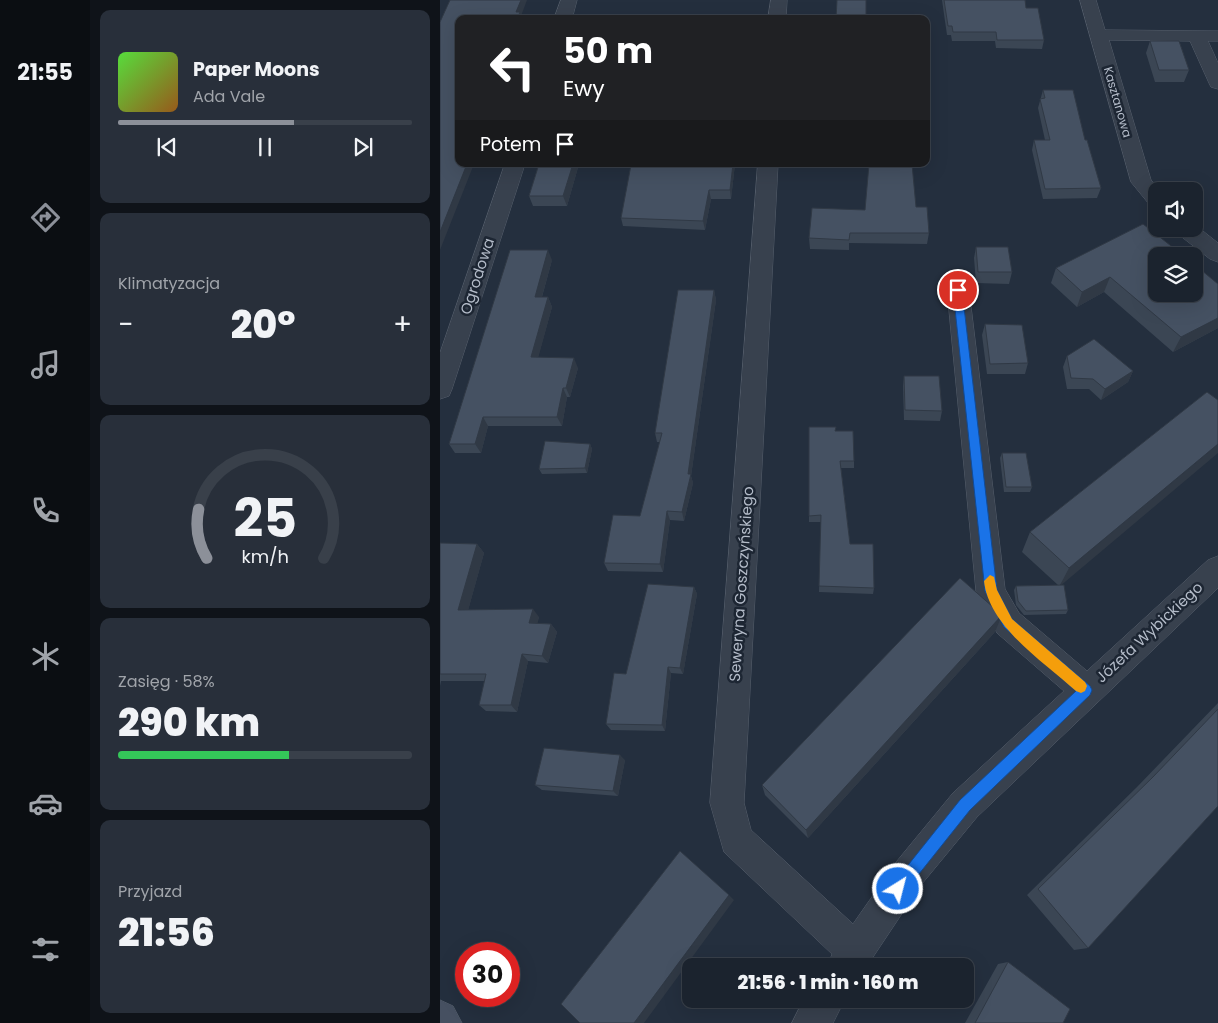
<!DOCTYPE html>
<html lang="pl">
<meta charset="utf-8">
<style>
:root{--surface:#1b232e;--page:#282f3a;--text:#f1f3f6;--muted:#a0a4aa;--line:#39404a;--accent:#8c9099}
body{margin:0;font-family:Poppins,sans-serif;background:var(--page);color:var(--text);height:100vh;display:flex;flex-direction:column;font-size:19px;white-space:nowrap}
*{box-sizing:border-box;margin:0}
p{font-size:16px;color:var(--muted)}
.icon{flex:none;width:28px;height:28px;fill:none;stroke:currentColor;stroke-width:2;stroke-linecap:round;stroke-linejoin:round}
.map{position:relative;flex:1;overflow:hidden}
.details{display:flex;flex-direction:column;gap:10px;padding:10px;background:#0f1319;width:350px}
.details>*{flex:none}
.guide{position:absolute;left:15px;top:15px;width:475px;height:152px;border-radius:10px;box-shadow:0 5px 20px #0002,0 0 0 1px var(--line);background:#202124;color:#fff;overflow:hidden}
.controls{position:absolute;left:708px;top:182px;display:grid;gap:10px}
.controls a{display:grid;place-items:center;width:55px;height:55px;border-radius:10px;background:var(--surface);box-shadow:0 5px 20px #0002,0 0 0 1px var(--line);font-size:25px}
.speed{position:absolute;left:15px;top:942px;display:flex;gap:10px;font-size:25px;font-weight:700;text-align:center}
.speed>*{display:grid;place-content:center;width:65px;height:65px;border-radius:50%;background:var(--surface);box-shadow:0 5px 20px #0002,0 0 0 1px var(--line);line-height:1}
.speed .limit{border:8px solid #d22;background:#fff;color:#111}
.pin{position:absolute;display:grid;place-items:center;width:42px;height:42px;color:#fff;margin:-21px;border:2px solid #fff;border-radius:50%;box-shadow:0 1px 5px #0007}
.me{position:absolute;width:55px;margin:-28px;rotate:36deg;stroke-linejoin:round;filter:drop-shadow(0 0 4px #0008)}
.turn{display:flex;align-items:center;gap:18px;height:105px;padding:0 25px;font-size:22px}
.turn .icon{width:65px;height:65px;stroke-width:2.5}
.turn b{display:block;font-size:35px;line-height:42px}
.then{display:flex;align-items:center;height:48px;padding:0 25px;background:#0003;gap:10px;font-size:19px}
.big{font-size:38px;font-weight:800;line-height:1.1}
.details .widget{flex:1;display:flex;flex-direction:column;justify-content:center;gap:8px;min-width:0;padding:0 18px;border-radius:10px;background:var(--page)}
.details .dial{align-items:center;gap:0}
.dial svg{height:130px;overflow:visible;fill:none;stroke:var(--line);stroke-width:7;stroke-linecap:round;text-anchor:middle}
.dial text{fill:var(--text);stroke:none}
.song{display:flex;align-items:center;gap:15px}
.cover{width:60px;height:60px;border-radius:8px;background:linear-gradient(135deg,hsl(110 70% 55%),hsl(30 70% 35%))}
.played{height:5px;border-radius:2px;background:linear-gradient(90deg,var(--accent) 60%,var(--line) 60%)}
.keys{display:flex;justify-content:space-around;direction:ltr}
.heat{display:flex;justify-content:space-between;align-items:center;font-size:28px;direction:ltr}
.charge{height:8px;border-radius:4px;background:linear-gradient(90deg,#34c759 58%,var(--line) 0)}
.trip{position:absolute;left:242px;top:958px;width:292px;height:50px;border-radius:10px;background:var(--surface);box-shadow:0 5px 20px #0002,0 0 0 1px var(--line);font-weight:800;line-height:50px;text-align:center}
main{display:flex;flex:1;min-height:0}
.dock{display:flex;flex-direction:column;width:90px;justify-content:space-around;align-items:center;background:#0b0e12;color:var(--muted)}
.dock .icon{width:35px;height:35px}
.dock .on{color:var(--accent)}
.dock b{font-size:22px;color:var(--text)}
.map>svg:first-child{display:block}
</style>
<main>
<nav class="dock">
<b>21:55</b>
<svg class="icon on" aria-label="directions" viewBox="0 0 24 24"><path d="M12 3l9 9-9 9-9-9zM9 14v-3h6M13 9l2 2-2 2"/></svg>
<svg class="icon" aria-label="music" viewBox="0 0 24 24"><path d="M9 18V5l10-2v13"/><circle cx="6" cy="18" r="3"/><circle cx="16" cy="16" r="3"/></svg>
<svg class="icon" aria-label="phone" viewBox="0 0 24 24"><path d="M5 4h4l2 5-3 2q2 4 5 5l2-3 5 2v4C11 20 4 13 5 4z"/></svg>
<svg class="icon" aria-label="climate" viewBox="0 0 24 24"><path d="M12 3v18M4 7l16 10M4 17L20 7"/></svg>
<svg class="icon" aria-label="car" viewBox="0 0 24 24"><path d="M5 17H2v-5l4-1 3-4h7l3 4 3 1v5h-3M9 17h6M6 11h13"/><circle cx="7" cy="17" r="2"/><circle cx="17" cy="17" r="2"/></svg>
<svg class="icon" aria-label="filters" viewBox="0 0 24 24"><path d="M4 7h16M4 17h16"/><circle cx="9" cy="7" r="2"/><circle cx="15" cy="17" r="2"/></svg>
</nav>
<section class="details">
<div class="widget">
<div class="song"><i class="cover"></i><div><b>Paper Moons</b><p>Ada Vale</p></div></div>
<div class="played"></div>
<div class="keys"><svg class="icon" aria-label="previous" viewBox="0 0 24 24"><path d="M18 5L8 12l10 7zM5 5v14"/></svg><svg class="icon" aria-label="pause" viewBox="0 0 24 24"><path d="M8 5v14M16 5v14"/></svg><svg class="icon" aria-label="next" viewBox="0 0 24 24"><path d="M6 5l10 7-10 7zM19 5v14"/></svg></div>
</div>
<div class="widget"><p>Klimatyzacja</p>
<div class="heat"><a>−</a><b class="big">20°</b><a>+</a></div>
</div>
<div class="widget dial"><svg viewBox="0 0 100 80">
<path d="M14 69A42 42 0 1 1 86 69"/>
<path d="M14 69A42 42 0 0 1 9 39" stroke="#8c9099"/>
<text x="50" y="56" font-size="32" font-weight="700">25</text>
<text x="50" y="72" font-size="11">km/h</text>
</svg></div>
<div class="widget"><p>Zasięg · 58%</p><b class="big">290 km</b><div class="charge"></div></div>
<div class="widget"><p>Przyjazd</p><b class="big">21:56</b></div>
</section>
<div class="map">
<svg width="778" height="1023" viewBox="0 0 778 1023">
<rect width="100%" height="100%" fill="#242f3e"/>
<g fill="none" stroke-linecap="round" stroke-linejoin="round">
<defs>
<path id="street" d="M 121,0 L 137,0 L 132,19 L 114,19 Z
M 331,0 L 347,0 L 346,19 L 328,19 Z
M 640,0 L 656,0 L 665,30 L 778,31 L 778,41 L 768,41 L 778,63 L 778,89 L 771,87 L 769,83 L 750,41 L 669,40 L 711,180 L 721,191 L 716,191 L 716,206 L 709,204 L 691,182 Z
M 65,164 L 85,164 L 12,389 L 9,396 L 0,399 L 0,353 Z
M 318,164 L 338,164 L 304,803 L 311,830 L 413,924 L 457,861 L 513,793 L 624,691 L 557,633 L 536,591 L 507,290 L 510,284 L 518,282 L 526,284 L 529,290 L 565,589 L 579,613 L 647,671 L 768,560 L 778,556 L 778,588 L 537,817 L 481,885 L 427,966 L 388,966 L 392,954 L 284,852 L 270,803 Z
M 754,224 L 778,243 L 778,262 L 770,259 L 738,234 L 735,229 L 754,229 Z
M 364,999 L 405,999 L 393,1023 L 352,1023 Z"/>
<path id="secondary" d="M 0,1000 L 13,1006 L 22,1023 L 0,1023 Z"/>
</defs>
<use href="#street" stroke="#565f6c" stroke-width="1"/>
<use href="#secondary" stroke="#565f6c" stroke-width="1"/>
<use href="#street" fill="#38414e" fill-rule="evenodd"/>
<use href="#secondary" fill="#465061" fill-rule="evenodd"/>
</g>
<path fill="#3b4654" d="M 502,0 L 542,0 L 586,8 L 604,40 L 602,49 L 556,48 L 555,41 L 512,41 L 511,35 L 507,35 Z
M 710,41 L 749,70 L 744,82 L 715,82 L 706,53 Z
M 603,90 L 645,140 L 661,188 L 657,198 L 603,199 L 592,150 L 594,140 L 605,140 L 598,108 Z
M 99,164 L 139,164 L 127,206 L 93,206 L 89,196 Z
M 295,164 L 291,199 L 271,199 L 265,230 L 183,226 L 181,218 L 210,166 Z
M 476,207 L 489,233 L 487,244 L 409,243 L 409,250 L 370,249 L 369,238 L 425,210 Z
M 536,247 L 572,272 L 569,284 L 536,283 L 534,258 Z
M 112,260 L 102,297 L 108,297 L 112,307 L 98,357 L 138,368 L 130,397 L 127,397 L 122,426 L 48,426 L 41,453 L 15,453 L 9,444 Z
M 616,268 L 778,284 L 778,328 L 733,352 L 664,292 L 637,307 L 611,283 Z
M 274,290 L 276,300 L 251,476 L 253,483 L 244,521 L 230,520 L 223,572 L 168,571 L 164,563 L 200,516 L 220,442 L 217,442 L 215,433 Z
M 545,324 L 588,363 L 585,374 L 547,374 L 542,335 Z
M 627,356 L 693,371 L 688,382 L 661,400 L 649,389 L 627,389 L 623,367 Z
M 464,376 L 502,411 L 500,421 L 464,420 L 463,386 Z
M 767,392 L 620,585 L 628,610 L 626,614 L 584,615 L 576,605 L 574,590 L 576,586 L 618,585 L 582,552 L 590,532 Z
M 396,431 L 414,461 L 414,468 L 401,468 L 410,544 L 434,588 L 433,594 L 379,592 L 381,522 L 369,522 L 369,516 Z
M 150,444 L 152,449 L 147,473 L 102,474 L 99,469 Z
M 562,453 L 592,487 L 590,492 L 564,492 L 560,458 Z
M 0,543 L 37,544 L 44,553 L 28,610 L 99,617 L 97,623 L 111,624 L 117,632 L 108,663 L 88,661 L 77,712 L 46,711 L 39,705 L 45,681 L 1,681 L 0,686 Z
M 254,587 L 257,594 L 243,674 L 231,673 L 225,731 L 171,730 L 166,724 L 186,674 Z
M 555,632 L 368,838 L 325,795 L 322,785 Z
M 778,703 L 778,806 L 648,948 L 634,950 L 587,895 L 697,787 Z
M 185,760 L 178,796 L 102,790 L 95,785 Z
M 568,962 L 623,1023 L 525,1023 L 558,964 Z"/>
<path fill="#303945" d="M 81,0 L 87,0 L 81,16 L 82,19 L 77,19 L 76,12 Z
M 27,164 L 34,164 L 0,250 L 0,232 Z
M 133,164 L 139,164 L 127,206 L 123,196 Z
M 293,164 L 295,164 L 291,199 L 290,190 Z
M 269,190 L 271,199 L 265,230 L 263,221 Z
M 108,250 L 112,260 L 99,307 L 95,297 Z
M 670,277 L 664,292 L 637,307 L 642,292 Z
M 274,290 L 276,300 L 251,476 L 253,483 L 244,521 L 242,512 L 248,474 Z
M 108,297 L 112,307 L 96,366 L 91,357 Z
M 778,318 L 778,328 L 733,352 L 741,337 Z
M 134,358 L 138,368 L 130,397 L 126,388 Z
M 693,371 L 688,382 L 661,400 L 665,389 Z
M 123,388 L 127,397 L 122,426 L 117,417 Z
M 43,417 L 48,426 L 41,453 L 35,444 Z
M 150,444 L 152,449 L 147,473 L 145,468 Z
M 778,444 L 778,453 L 619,587 L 629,568 Z
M 227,511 L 230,520 L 223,572 L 220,564 Z
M 37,544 L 44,553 L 26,618 L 18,610 Z
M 254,587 L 257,594 L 243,674 L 240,668 Z
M 93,609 L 99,617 L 96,630 L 89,623 Z
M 562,615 L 555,632 L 368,838 L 366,830 Z
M 111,624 L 117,632 L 108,663 L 102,656 Z
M 82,654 L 88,661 L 77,712 L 71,705 Z
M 228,667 L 231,673 L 225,731 L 222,725 Z
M 180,755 L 185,760 L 178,796 L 173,791 Z
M 289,895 L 294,900 L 204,1023 L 194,1023 Z"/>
<path fill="#455162" stroke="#303945" d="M 10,0 L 81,0 L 76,12 L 80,12 L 77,19 L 19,19 L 19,164 L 27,164 L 0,232 L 0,22 Z
M 397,0 L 426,0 L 426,19 L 396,19 Z
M 504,0 L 585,0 L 586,8 L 598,8 L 604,40 L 557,40 L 556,32 L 513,32 L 512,26 L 508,26 Z
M 710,41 L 739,41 L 749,70 L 719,70 Z
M 603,90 L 633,90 L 645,140 L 647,140 L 661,188 L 605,189 L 594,140 L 610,140 L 600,99 L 605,98 Z
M 99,164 L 133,164 L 123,196 L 89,196 Z
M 210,164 L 293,164 L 290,190 L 269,190 L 263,221 L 181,218 L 191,165 L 210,166 Z
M 429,164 L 472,164 L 476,207 L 487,207 L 489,233 L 410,233 L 409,240 L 369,238 L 372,208 L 425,210 Z
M 703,224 L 744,256 L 716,256 L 716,294 L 754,294 L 754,264 L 778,284 L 778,318 L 741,337 L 670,277 L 642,292 L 616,268 Z
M 536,247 L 568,247 L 572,272 L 538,272 Z
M 70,250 L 108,250 L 95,297 L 108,297 L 91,357 L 134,358 L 126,388 L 123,388 L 117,417 L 43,417 L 35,444 L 9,444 Z
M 238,290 L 274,290 L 248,474 L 251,474 L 242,512 L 227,511 L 220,564 L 164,563 L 173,515 L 200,516 L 222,433 L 215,433 Z
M 545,324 L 582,325 L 588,363 L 550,364 Z
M 654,339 L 693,371 L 665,389 L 653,379 L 631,378 L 627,356 Z
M 464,376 L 499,376 L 502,411 L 465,410 Z
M 767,392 L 778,400 L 778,444 L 629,568 L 590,532 Z
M 369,427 L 396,427 L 395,431 L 413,431 L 414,461 L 400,461 L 410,544 L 433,544 L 434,588 L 379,586 L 381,515 L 369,516 Z
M 105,441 L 150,444 L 145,468 L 99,469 Z
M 562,453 L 586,453 L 592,487 L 566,487 Z
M 0,543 L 37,544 L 18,610 L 93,609 L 89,623 L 111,624 L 102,656 L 82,654 L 71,705 L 39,705 L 46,674 L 0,674 Z
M 520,578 L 562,615 L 366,830 L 322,785 Z
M 208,584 L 254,587 L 240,668 L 228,667 L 222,725 L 166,724 L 174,673 L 186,674 Z
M 624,585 L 628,610 L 586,611 L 578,601 L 576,586 Z
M 778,709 L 778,806 L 648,948 L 598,889 L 713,777 Z
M 104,748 L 180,755 L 173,791 L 95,785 Z
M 240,851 L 289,895 L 194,1023 L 140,1023 L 121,1004 Z
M 568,962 L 630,1009 L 623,1023 L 535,1023 Z"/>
<path fill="#1a73e8" stroke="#114b97" d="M 518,287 L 522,290 L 557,590 L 572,619 L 650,686 L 652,690 L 650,695 L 530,810 L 463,894 L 458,896 L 453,894 L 451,889 L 453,884 L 520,800 L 636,691 L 564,627 L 545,591 L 513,290 Z"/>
<path fill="#f59e0b" d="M 550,575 L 554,577 L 557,590 L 572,619 L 645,682 L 647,686 L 645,691 L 641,693 L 636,691 C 604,662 549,627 544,581 Z"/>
<g text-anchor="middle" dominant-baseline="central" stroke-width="5" stroke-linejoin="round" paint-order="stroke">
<g font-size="12" fill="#b4bcc9" stroke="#1d2633">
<text transform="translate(678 102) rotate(74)">Kasztanowa</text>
</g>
<g font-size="15" fill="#b4bcc9" stroke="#1d2633">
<text transform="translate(37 276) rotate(-72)">Ogrodowa</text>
<text transform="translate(301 584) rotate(-86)">Seweryna Goszczyńskiego</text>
<text transform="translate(709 632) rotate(-43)">Józefa Wybickiego</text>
</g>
</g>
</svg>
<div class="controls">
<a><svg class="icon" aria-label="sound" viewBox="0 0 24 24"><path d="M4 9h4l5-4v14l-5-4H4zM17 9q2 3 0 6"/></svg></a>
<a><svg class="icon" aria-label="layers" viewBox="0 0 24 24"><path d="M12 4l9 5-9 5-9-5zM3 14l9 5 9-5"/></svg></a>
</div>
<div class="speed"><div class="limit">30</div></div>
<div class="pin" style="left:518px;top:290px;background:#d93025"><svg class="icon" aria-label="arrive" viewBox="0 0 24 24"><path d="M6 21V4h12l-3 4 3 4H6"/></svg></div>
<svg class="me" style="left:458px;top:889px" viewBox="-20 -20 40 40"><circle r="17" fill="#1a73e8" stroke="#fff" stroke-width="3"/><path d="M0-11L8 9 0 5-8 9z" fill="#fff"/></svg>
<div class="trip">21:56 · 1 min · 160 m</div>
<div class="guide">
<div class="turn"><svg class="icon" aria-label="left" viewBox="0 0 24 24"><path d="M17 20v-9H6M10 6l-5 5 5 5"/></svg><div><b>50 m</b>Ewy</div></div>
<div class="then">Potem<svg class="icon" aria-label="arrive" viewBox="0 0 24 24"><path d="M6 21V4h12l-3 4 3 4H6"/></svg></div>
</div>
</div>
</main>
